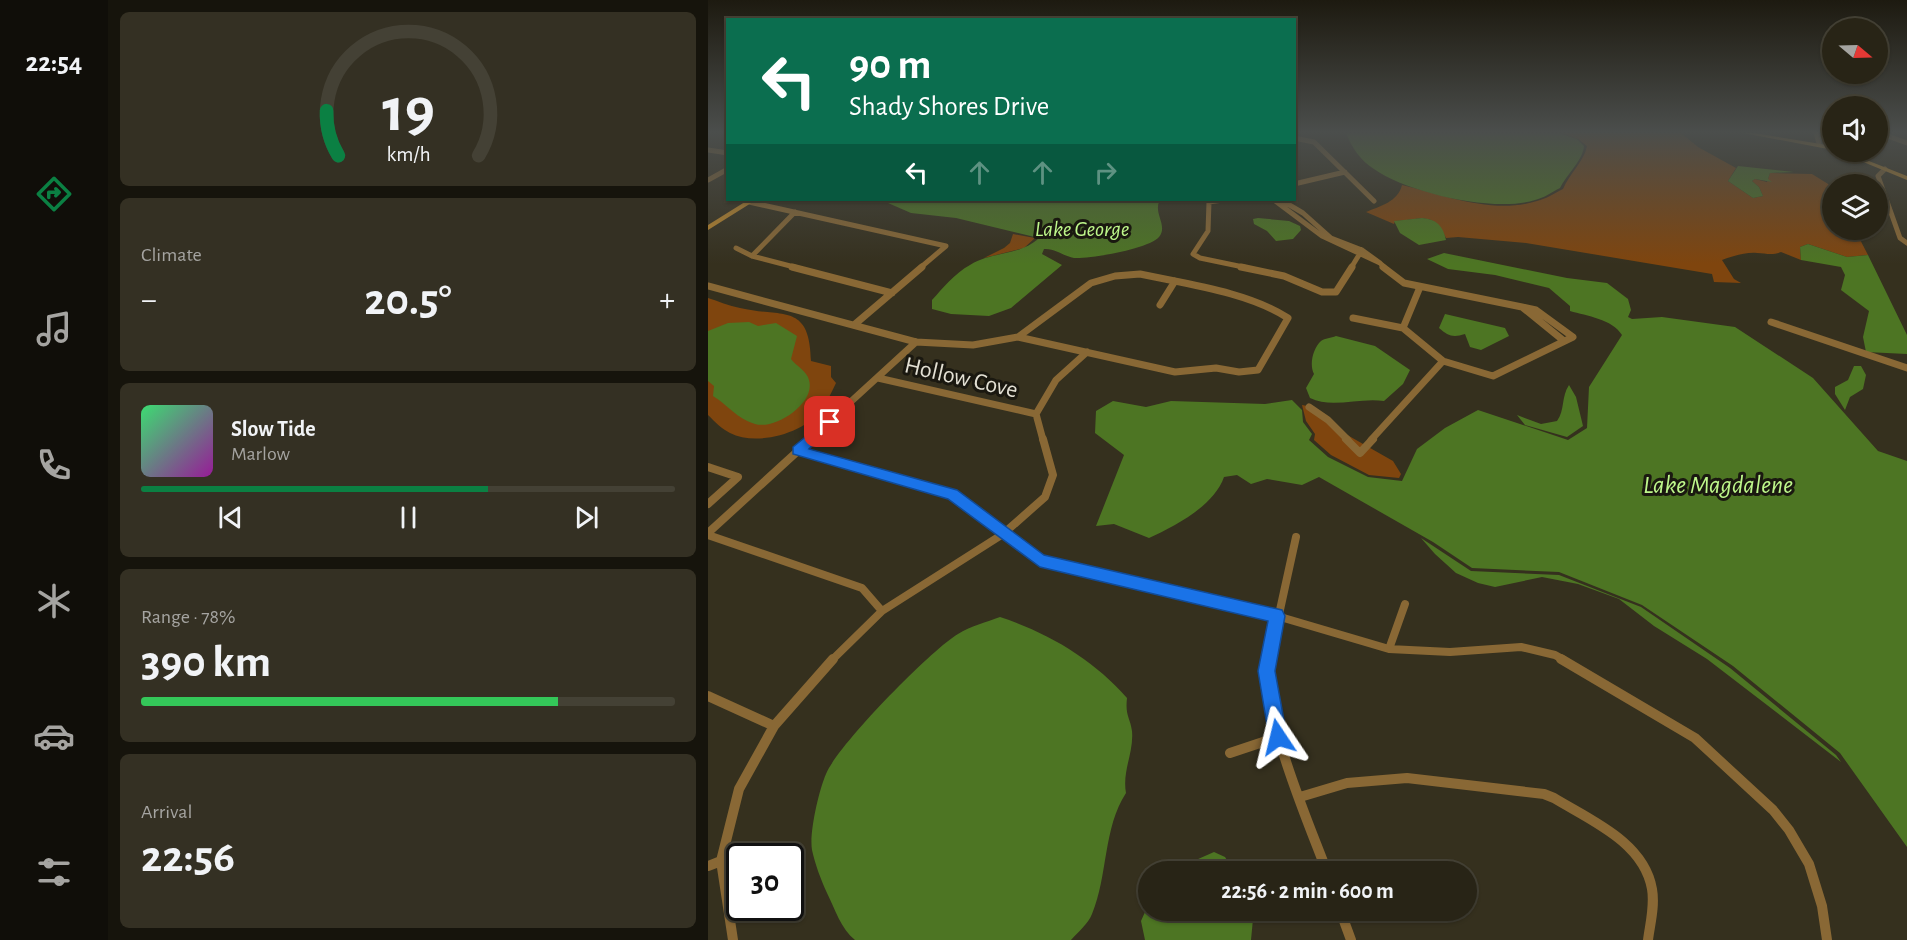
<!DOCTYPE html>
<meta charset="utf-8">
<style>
:root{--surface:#282416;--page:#343023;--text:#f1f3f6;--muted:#a5a4a1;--line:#444135;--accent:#0b8043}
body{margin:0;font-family:"Alegreya Sans",sans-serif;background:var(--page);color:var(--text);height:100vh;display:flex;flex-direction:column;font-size:22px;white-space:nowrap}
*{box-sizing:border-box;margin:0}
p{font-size:20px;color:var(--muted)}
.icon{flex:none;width:33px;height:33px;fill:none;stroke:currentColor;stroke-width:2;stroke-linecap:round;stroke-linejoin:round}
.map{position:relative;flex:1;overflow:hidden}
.panel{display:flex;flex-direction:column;gap:12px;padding:12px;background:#16140c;width:600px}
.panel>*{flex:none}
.top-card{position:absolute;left:18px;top:18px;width:570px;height:183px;border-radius:0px;box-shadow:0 2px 4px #0004,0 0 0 2px var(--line);background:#0b6e4f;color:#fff;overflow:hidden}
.needle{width:39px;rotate:109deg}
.buttons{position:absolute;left:1114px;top:18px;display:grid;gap:12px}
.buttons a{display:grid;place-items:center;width:66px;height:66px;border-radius:50%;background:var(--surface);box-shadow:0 2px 4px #0004,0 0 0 2px var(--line);font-size:30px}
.speed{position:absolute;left:18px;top:843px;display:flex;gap:12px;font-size:30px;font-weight:700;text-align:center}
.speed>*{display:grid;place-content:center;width:78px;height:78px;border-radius:50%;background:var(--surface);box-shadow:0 2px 4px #0004,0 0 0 2px var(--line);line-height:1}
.speed .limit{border:3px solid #111;border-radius:9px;background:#fff;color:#111}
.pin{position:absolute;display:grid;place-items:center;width:51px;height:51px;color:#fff;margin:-26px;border-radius:12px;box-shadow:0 3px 9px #0006}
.me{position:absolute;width:66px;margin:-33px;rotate:350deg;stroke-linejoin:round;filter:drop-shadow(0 0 4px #0008)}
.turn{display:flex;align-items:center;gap:21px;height:126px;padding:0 24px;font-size:27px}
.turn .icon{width:78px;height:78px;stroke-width:2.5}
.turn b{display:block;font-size:42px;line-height:51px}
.lanes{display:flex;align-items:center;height:57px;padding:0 24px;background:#0003;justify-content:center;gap:30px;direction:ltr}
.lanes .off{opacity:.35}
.big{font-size:45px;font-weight:700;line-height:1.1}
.panel .tile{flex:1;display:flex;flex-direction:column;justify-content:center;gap:9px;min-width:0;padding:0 21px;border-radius:9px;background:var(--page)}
.panel .dial{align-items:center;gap:0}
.dial svg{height:156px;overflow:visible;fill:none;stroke:var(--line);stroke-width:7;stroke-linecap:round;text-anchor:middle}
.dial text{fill:var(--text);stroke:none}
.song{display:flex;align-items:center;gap:18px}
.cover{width:72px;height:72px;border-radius:9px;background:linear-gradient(135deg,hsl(140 70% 55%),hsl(300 70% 35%))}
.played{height:6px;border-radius:3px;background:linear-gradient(90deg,var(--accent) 65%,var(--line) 65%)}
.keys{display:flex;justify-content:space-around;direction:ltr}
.heat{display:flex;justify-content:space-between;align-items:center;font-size:33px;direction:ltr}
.charge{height:9px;border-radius:4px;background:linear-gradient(90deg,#34c759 78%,var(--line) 0)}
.trip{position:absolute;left:430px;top:861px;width:339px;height:60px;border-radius:30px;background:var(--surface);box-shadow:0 2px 4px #0004,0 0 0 2px var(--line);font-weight:700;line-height:60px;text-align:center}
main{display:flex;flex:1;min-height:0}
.tabs{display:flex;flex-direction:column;width:108px;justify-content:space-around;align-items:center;background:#100e09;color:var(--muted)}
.tabs .icon{width:42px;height:42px}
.tabs .on{color:var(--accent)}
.tabs b{font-size:27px;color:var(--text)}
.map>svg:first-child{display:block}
</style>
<main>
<nav class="tabs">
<b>22:54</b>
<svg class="icon on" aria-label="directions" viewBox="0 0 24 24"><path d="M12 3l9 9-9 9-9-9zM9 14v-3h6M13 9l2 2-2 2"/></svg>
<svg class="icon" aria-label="music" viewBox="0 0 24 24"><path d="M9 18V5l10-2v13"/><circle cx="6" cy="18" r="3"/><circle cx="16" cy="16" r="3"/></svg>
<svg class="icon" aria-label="phone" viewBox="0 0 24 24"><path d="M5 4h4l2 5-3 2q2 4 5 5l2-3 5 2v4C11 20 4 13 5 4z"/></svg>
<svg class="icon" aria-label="climate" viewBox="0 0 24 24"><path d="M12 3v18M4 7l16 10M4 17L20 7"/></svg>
<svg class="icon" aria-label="car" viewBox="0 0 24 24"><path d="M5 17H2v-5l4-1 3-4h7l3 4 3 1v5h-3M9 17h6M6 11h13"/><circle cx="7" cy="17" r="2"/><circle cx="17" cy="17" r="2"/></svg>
<svg class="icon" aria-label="filters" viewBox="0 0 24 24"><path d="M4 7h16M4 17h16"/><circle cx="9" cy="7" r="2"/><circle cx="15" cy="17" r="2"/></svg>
</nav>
<section class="panel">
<div class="tile dial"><svg viewBox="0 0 100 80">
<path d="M14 69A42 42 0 1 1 86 69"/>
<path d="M14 69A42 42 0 0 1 8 46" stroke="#0b8043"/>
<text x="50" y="56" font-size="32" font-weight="700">19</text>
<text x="50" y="72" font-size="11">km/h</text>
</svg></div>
<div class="tile"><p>Climate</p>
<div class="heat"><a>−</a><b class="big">20.5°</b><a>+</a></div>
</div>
<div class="tile">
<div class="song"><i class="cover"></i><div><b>Slow Tide</b><p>Marlow</p></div></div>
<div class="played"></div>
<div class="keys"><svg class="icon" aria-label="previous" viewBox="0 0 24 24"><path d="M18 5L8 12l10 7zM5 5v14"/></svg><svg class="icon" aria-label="pause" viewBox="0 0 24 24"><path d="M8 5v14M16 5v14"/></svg><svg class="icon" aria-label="next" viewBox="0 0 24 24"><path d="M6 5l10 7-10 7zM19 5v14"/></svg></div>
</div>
<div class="tile"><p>Range · 78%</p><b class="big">390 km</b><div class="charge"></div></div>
<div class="tile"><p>Arrival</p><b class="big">22:56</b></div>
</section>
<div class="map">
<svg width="1199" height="940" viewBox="0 0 1199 940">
<rect width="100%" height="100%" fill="#35301e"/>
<path fill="#7f450e" d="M 854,133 L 973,133 L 990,147 L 1028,168 L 1020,181 L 1045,198 L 1055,196 L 1051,187 L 1044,181 L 1047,179 L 1059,182 L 1062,173 L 1104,174 L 1125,187 L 1125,230 L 1147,230 L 1160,255 L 1139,257 L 1100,244 L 1092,247 L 1093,260 L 1073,252 C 1063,256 1058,253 1049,253 C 1038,252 1024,256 1014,260 L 1026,279 L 1033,283 L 1006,282 L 1004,274 L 818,243 L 750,237 L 738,238 C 725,210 713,220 687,221 L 686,224 L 658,212 C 672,206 690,202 694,185 C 736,195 785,215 829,201 C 838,199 847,193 855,189 C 861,174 877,160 879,146 L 870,139 Z
M 305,234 L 327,238 L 316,248 L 276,258 L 296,248 L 302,243 Z
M 0,298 C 10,301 21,306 32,308 C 74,318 102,302 103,361 L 123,366 L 123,377 L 128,383 C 124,391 120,400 115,408 C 98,433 49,447 22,433 C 14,429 7,422 0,415 Z
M 594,405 L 605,407 L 634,432 L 685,461 L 693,474 L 691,478 L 661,475 L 623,455 L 606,440 L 607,434 L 598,421 Z"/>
<path fill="#4d7523" d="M 638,133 L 851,133 L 869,139 L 876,146 C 875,160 859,174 852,188 C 844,192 836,198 827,200 C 787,213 700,193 666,169 C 652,160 644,148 638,133 Z
M 1030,166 L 1086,172 L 1062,173 L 1060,179 L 1064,182 L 1047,179 L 1044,181 L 1051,187 L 1055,196 L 1045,198 L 1020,181 Z
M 181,200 L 448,200 L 451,202 C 446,214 460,226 451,237 C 441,249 381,259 366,258 C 355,256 347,248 336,249 L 334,254 L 354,265 L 303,308 L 281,316 L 243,314 L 224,309 L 224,300 C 235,288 247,273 262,265 C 284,251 312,256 331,238 L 248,218 L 203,213 L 180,203 Z
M 550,218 L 581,221 L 592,226 L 593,230 L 585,239 L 568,241 L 559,231 L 546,224 L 545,219 Z
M 714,218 C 729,219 735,226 738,240 L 711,245 L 692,233 L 686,221 Z
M 1100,244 L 1139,257 L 1160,255 L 1199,335 L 1199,354 L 1158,352 L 1155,337 L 1161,311 L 1133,290 L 1137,275 L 1133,267 L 1093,260 L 1092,247 Z
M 736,253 L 859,278 L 899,283 L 920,299 L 923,310 L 920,317 L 924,319 L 954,317 L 1027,327 L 1105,378 L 1170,451 L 1199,461 L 1199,847 L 1132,753 L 1025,666 L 934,605 L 851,572 L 764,568 L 725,542 L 611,477 L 594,485 L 559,479 L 543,484 L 529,475 L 516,477 C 506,506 467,526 441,538 L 406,524 L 388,526 L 416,455 L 387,433 L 388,411 L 405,401 L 438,407 L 463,401 L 557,404 L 584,400 L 594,410 L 595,422 L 604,434 L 601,440 L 620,457 L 660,477 L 694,481 L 709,449 L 737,428 L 770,410 L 860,440 L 879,428 L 881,387 L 914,335 C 904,319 879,316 862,311 L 862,306 L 841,288 L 787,275 L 740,269 L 719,259 Z
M 737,314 L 797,328 L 801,336 L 773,350 L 762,347 L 757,334 C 745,338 740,336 731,328 Z
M 41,322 L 50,326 L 68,323 L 89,336 L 83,359 C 88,366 99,371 101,380 C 108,403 67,430 47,424 C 28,418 21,406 5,396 L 6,386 L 0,381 L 0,331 L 20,323 Z
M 628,336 L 667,346 L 702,370 L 695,384 L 676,401 C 652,397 624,409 602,398 L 598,388 L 606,374 C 601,365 605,348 613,341 C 617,338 623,338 628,336 Z
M 1146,366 L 1153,366 L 1158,375 L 1155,389 L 1142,397 L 1137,410 L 1127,394 L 1127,387 L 1140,380 Z
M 861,385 L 868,397 L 875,426 L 859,437 L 817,425 L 809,415 L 833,424 L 849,421 C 857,410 853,397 861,385 Z
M 713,538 L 763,571 L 851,575 L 933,607 L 1022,668 L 1128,755 L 1133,762 L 999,659 L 946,626 L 911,599 L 870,584 L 834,577 L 787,587 L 770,583 L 748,573 L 727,554 Z
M 292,617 C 341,633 386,660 419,698 C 417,716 422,717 424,731 C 426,752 414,771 418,793 C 395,828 400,876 384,914 C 380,924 370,932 363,940 L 147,940 C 133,929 127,909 119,893 C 113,880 107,864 104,850 C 101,833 111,790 118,774 C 129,746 223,650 250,634 C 262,626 279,622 292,617 Z
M 506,852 L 517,857 L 526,871 L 463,871 Z
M 441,903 L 441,910 L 542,911 L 545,919 L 543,940 L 437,940 L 433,921 Z"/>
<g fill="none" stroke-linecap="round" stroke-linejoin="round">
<path stroke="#896835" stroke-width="5" d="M 1108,133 L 1111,143
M 1171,133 L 1199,143
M 586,138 L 606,142 L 666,201
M 0,150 L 20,153
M 1177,169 L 1170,176 L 1192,238 L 1199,243
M 0,180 L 20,169
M 586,184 L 637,172
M 498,200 L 501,202 L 500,231 L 485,254 L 492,258 L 540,268
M 566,200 L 614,236 L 672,263 L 654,250 L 623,238 L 595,213 L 573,200
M 41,202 L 238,246 L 212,268
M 501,202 L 515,200
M 28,248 L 44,256 L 90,268
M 44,256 L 87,212
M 672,263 L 677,268
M 643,268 L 654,250"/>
<path stroke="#896835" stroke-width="7" d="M 84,267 L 184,293
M 533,267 L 576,276 L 614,292 L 628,292 L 644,267
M 675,267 L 696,283 L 814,307
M 432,274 C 478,284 540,292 580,318 L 550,370 L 531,372 L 508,368 L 467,372 L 310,337 L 383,283 L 407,276 Z
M 0,286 L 208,342 L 265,345 L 310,337
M 452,305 L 467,281
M 645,318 L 695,328 L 735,361 L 785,376 L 865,337 L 828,310 L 814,307 L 856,341
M 1063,322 L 1199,368
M 146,325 L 214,267
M 695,328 L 712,287
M 170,378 L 328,414
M 601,407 L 620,420 L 640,440
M 101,440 L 208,342
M 335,440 L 328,414 L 348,380 L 379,352
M 663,440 L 735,361"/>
<path stroke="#896835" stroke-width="8" d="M 638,439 L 652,453 L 665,439
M 90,451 L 244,494 L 332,561 L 569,616 L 681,649 L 742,652 L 813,647 L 847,655 L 856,660
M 0,467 L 30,477 L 0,504
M 0,533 L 103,439
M 0,535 L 154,588 L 174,611
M 681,649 L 697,604
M 124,660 L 174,611 L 295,534 L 337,497 L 345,475 L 335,439
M 561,660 L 588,537"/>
<path stroke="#896835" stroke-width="10" d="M 562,659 C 551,710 600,821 619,872
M 853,659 L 987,738 L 1065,810 L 1081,830 L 1101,864 L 1114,906 L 1119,940
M 0,696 L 66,726
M 522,753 L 570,737
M 592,797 L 639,783 L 699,778 L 836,794 L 846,798 C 882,820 936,842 944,889 C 947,906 942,924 940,940
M 0,866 L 13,861
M 632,910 L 643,940
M 25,940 L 13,861 L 31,789 L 66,726 L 125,659"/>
<path fill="#bc872c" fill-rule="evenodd" d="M 1035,133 L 1046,133 L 1125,146 L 1125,150 Z
M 1131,152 L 1138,152 L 1199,176 L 1199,180 Z
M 40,200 L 48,200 L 0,230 L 0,225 Z"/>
</g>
<linearGradient id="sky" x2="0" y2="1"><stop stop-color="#1d1a10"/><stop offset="0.5" stop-color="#4b4e4c"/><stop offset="1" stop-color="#4b4e4c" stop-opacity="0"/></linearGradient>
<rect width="1199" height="264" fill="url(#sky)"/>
<path fill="#1a73e8" stroke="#114b97" stroke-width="1.5" d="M 122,417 L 126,419 L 126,425 L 101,449 L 249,490 L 336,555 L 574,610 L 577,616 L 567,671 L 579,737 L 576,743 L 570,746 L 564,743 L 561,737 L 550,671 L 560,621 L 332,567 L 240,499 L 85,454 L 85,447 Z"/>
<g text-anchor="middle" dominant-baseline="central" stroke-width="6" stroke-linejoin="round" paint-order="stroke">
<g font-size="22" font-style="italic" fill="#bef78b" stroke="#1a1810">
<text x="374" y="229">Lake George</text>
</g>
<g font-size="24" fill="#e3e0d4" stroke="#1a1810">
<text transform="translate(253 378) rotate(13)">Hollow Cove</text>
</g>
<g font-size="26" font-style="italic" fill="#bef78b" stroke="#1a1810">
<text x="1010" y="485">Lake Magdalene</text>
</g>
</g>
</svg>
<div class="buttons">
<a><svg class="needle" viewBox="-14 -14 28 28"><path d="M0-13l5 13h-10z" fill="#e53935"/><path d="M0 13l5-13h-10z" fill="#a5a4a1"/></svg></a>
<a><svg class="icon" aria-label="sound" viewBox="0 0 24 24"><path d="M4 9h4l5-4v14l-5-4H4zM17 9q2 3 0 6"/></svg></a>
<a><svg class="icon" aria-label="layers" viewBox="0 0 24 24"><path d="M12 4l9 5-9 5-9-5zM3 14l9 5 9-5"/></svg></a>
</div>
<div class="speed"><div class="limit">30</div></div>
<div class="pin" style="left:122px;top:422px;background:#d93025"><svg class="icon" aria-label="arrive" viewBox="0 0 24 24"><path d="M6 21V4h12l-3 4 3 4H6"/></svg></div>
<svg class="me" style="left:570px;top:737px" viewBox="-20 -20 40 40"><path d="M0-17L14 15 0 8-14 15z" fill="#1a73e8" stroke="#fff" stroke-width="4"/></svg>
<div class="trip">22:56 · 2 min · 600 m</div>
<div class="top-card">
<div class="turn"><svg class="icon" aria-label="left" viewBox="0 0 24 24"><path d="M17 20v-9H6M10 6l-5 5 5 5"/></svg><div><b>90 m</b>Shady Shores Drive</div></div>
<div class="lanes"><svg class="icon" aria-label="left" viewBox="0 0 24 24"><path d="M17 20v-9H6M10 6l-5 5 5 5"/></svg><svg class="icon off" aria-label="ahead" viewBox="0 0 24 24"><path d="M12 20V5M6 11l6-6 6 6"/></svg><svg class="icon off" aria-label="ahead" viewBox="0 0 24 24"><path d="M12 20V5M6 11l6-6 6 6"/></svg><svg class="icon off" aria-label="right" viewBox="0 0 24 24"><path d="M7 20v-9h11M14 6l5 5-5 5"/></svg></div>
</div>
</div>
</main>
